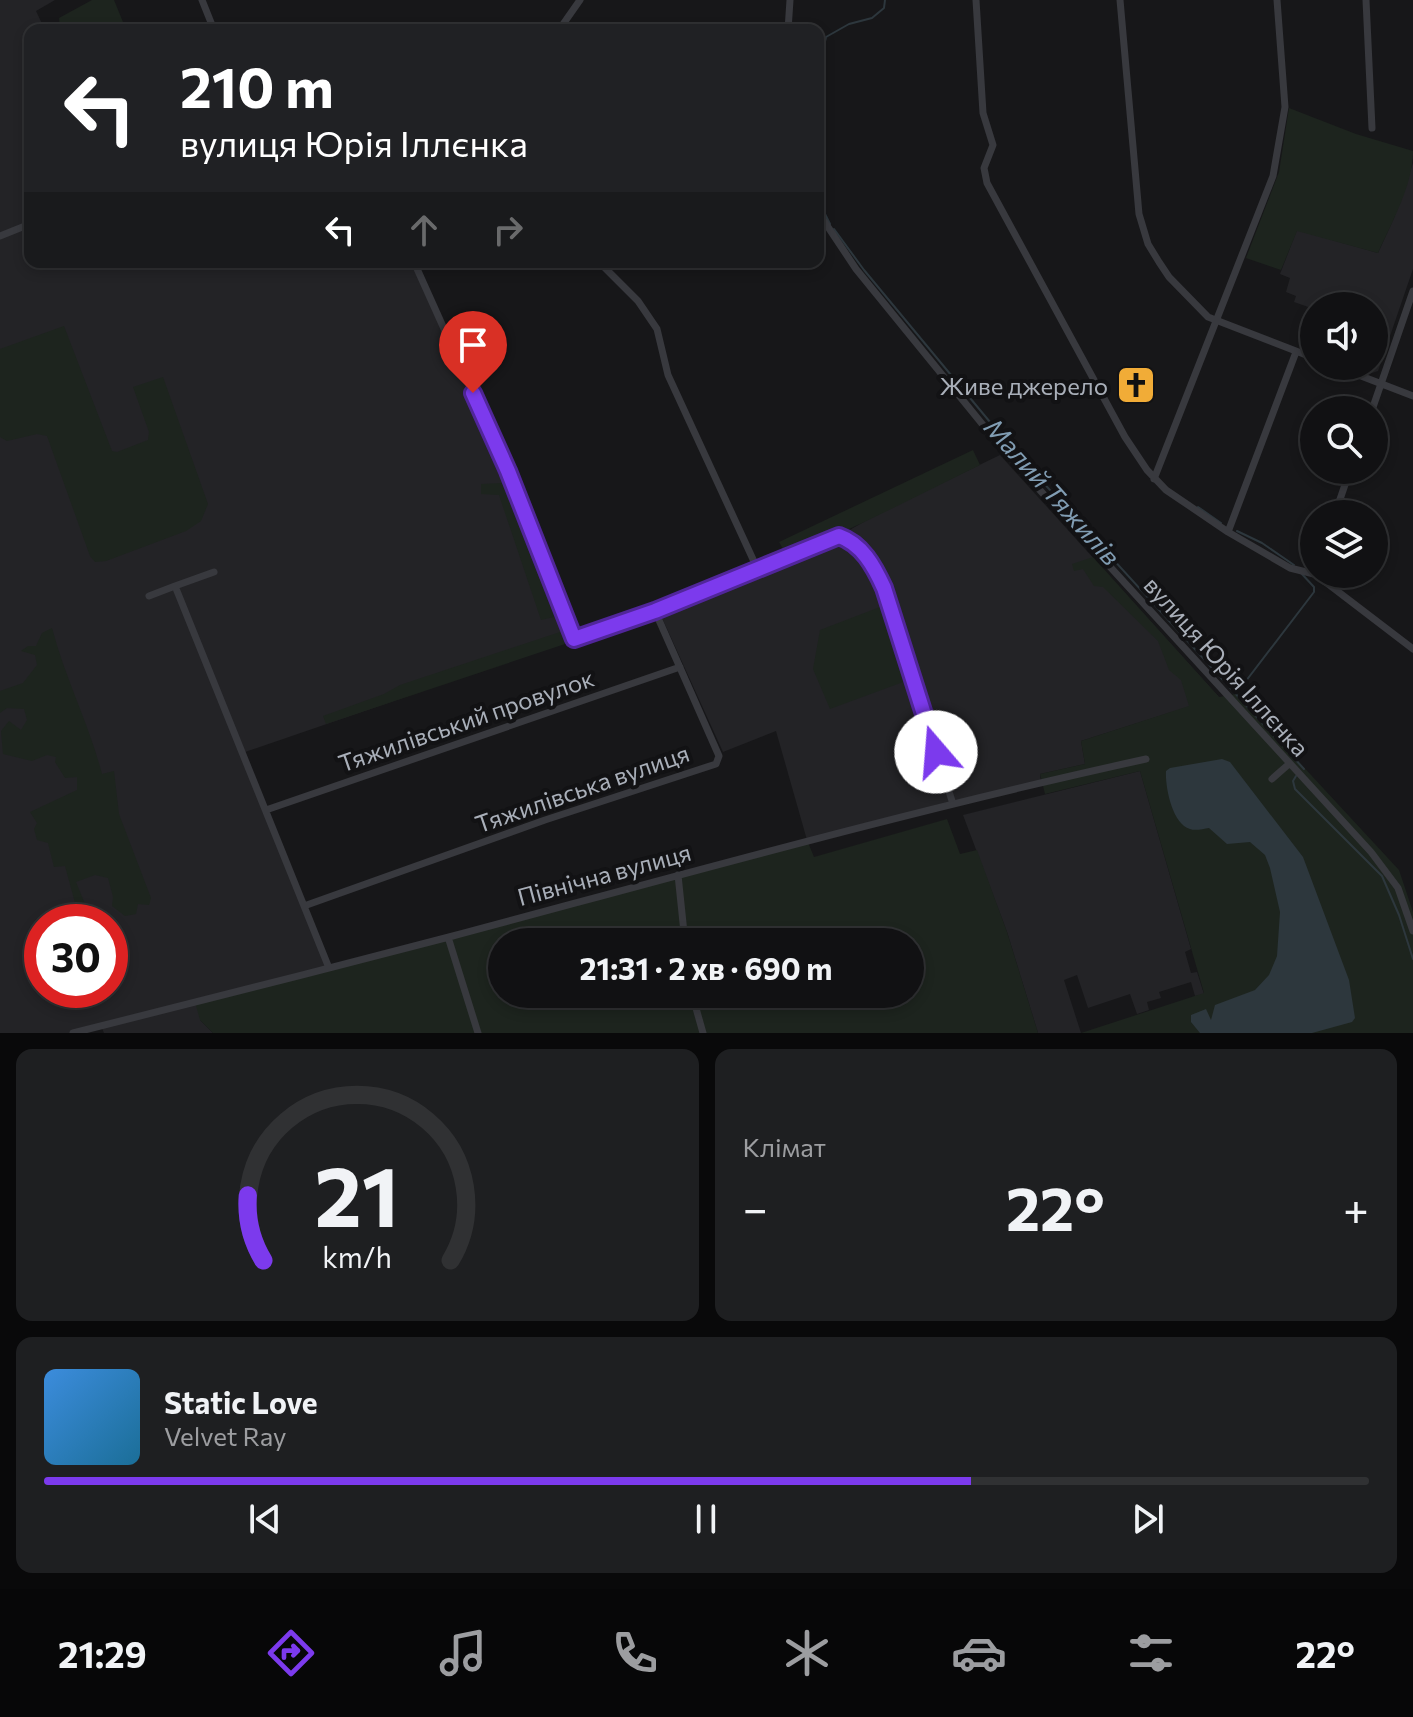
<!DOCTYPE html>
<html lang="uk">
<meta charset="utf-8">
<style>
:root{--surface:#111113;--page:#1e1f21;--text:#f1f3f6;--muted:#9c9da0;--line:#303133;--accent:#7c3aed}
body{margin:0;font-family:Commissioner,sans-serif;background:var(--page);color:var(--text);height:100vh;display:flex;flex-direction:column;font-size:30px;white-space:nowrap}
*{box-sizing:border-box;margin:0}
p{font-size:26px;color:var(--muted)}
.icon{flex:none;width:44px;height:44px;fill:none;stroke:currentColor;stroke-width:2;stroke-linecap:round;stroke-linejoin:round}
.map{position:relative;height:1033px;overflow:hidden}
.details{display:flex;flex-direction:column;gap:16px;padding:16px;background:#09090a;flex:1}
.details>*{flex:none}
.guide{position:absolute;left:24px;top:24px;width:800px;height:244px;border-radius:16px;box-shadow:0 4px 12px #0003,0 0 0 2px var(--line);background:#202124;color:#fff;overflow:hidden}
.fabs{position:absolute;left:1300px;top:292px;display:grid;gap:16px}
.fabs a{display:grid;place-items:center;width:88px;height:88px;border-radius:50%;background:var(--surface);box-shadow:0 4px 12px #0003,0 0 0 2px var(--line);font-size:40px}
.speed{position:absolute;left:24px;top:904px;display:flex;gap:16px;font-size:40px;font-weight:700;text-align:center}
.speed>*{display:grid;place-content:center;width:104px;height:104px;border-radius:50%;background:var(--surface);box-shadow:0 4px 12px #0003,0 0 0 2px var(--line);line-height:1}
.speed .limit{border:12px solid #d22;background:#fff;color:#111}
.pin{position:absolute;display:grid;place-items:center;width:68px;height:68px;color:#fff;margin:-82px -34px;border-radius:50% 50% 50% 0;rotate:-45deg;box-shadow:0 0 8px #0007}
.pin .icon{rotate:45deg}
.me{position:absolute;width:88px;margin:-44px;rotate:342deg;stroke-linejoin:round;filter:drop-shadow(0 0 6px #0008)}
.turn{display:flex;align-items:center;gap:28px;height:168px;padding:0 24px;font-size:36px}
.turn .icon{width:104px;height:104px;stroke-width:2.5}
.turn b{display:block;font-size:56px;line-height:68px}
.lanes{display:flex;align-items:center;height:76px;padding:0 24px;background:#0003;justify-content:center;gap:40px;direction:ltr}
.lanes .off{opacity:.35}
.big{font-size:60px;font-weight:700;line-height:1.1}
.details .tile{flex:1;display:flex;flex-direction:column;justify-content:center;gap:12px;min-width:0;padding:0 28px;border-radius:16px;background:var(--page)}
.details .dial{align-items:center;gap:0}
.dial svg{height:208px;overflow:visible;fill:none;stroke:var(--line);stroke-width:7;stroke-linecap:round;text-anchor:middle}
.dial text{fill:var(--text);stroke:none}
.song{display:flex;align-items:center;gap:24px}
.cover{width:96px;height:96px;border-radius:12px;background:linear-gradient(135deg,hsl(210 70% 55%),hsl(200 70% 35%))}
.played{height:8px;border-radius:4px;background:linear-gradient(90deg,var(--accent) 70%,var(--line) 70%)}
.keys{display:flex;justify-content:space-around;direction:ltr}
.heat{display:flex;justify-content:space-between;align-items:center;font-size:44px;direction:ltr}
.details .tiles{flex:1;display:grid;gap:16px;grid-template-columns:1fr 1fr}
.tile:last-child{grid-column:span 2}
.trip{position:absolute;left:488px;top:928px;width:436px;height:80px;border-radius:40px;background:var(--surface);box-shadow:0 4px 12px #0003,0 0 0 2px var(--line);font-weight:700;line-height:80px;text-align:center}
.tab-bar{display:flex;height:128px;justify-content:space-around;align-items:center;background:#070708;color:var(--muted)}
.tab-bar .icon{width:56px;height:56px}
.tab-bar .active{color:var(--accent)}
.tab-bar b{font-size:36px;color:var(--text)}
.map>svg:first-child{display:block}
</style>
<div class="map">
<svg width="1413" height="1033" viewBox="0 0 1413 1033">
<rect width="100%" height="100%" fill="#171719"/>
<path fill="#232326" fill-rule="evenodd" d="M 0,0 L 55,0 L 36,11 L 45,30 L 30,30 L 30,262 L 411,262 L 508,471 L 574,639 L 242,753 L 329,968 L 200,1020 L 213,1033 L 104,1033 L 101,1026 L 73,1033 L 0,1033 ZM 42,922 L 110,922 L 110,990 L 42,990 Z
M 1413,163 L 1413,269 L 1378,371 L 1369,374 L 1348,367 L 1374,366 L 1374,306 L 1314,306 L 1314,309 L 1294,302 L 1296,296 L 1286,292 L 1290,278 L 1280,274 L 1297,230 L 1378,253 L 1394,218 Z
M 1000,455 L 1219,697 L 1081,741 L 1085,764 L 1040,774 L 1041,782 L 807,840 L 776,731 L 723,752 L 663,620 L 655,611 L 839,536 L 876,515 Z
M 1140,771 L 1191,949 L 1185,952 L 1191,973 L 1197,972 L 1204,994 L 1195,996 L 1191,982 L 1159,992 L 1161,998 L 1147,1002 L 1149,1010 L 1137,1014 L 1130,994 L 1088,1008 L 1077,975 L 1064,980 L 1081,1033 L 1038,1033 L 1007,932 L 963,815 Z"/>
<path fill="#1d241e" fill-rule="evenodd" d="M 92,0 L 114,0 L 123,22 L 105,30 L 60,30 L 59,18 Z
M 1289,108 L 1356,134 L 1413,151 C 1413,185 1392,222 1378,253 L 1297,231 L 1281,270 L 1246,258 L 1279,172 Z
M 64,326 L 112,451 L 117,452 L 148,440 L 149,432 L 133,387 L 163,377 L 208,504 L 201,521 L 186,531 L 106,561 L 95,562 L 90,556 L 47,436 L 37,434 L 7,441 L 0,437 L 0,349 Z
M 973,450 L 980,465 C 916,496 853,530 787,556 L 779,542 Z
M 503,483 L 554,617 L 541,620 L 499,495 L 481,494 L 481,484 Z
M 1093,557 L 1219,697 L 1236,694 L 1399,870 L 1413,912 L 1413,1033 L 1081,1033 L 1204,993 L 1140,771 L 1045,794 L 1040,774 L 1085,764 L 1081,741 L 1189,706 L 1181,680 L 1169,670 L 1158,641 L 1103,587 L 1094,586 L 1083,569 L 1074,571 L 1072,564 Z
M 880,607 L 906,681 L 830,709 L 813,669 L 820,630 Z
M 52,628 C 65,678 89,724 102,774 L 114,771 L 119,814 L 151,898 L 149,905 L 138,904 L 136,914 L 125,916 L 112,906 L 113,897 L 108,878 L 95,875 L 76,882 L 89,914 L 80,921 L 65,866 L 54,867 L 48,843 L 37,840 L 34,829 L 37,823 L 30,812 L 77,790 L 77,777 L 65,778 L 55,762 L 56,757 L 47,755 L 32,761 L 3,754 L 1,731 L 9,721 L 21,730 L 27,720 L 24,709 L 7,708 L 0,713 L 0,691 L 23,683 L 37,665 L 35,655 L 21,651 L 28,646 L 36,646 L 42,633 Z
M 560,632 L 565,644 L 326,724 L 323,716 L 384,694 L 400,685 Z
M 947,819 L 960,854 L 977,850 L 1007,932 L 1038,1033 L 213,1033 L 200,1020 L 195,1002 L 807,840 L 814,857 ZM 502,942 L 910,942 L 910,994 L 502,994 Z"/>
<path fill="#2d373d" d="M 1222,759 L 1230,762 L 1303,857 L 1349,980 L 1355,1018 L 1352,1022 L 1312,1033 L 1200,1033 L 1191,1022 L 1191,1015 L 1206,1009 L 1211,1020 L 1215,1005 L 1255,990 L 1269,975 L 1277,956 L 1280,912 L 1270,868 L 1265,855 L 1250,842 L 1227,844 L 1209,828 C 1203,829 1195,831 1190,829 C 1172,824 1165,786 1166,771 L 1170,768 Z"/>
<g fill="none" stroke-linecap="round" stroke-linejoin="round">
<path stroke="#2d373d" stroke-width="2" d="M 818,49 L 824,46 L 826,37 L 849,24 L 872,18 L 884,8 L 885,0
M 818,200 L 830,224
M 834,229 L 864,270 L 1009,445 L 1304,769
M 1198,507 L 1221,523
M 1237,531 L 1262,543 L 1294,565
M 1236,694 L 1314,592 L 1314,587 L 1301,573
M 1296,776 L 1293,781 L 1295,789 L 1382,876 L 1399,915 L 1413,959"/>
<path stroke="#38393e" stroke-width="7" d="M 202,0 L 214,30
M 976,0 L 983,113 L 993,145 L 984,168 L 987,183 L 1125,437 L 1147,470 L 1166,490 L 1228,532 L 1290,568 L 1314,574
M 1120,0 L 1139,214 L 1148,244 L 1159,262 L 1169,277 L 1208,317 L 1314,358
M 1366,0 L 1372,128
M 559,30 L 580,0
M 788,30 L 790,0
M 818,212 L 856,269 L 1005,452 L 1371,852 L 1398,888 L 1413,931
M 0,236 L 30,224
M 414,262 L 508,471 L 574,639 L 655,611 L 832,537 C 858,531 875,568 884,588 L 953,804
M 599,262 L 638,301 L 657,329 L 668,375 L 757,568
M 1335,366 L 1413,396
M 1372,410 L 1413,291
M 1154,479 L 1273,176 L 1285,107 L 1277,0
M 1335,514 L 1350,470
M 1228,532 L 1296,352
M 1315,574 L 1413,649
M 175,586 L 214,572
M 149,596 L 175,586 L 329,968
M 1272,779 L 1289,764
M 266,810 L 680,667
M 678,875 L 685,942
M 304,906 L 545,820 L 716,764 L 719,756 L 655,611
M 448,937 L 478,1033
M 692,994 L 703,1033
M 73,1033 C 198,1001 324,970 449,937 C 681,875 912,810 1146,759"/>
</g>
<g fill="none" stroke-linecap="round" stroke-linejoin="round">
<defs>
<path id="route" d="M 473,393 L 508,471 L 574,639 L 655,611 L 839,536 C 862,544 874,566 884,588 L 936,752"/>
</defs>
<use href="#route" stroke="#51269a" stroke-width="20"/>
<use href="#route" stroke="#7c3aed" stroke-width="14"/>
</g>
<defs>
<symbol id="church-square" viewBox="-11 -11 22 22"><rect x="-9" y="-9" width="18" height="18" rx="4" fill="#f1ac37" stroke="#121214"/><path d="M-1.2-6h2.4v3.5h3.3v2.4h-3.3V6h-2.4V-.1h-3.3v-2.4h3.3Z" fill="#111"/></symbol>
</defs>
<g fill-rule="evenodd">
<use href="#church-square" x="1114" y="363" width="44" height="44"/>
</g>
<g text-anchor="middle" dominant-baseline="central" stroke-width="8" stroke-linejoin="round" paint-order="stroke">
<g font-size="24" fill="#a9afb9" stroke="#121214" text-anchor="end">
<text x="1108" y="385">Живе джерело</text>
</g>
<g font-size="24" fill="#a9afb9" stroke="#121214">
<text transform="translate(1227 666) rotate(48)">вулиця Юрія Іллєнка</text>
<text transform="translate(466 720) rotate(-19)">Тяжилівський провулок</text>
<text transform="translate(582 788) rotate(-19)">Тяжилівська вулиця</text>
<text transform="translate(604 874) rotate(-15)">Північна вулиця</text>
</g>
<g font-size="26" font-style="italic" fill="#819db3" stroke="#121214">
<text transform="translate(1053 491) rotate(48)">Малий Тяжилів</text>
</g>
</g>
</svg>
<div class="fabs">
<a><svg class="icon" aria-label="sound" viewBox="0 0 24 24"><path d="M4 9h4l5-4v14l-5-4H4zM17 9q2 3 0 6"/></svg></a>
<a><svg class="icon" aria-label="search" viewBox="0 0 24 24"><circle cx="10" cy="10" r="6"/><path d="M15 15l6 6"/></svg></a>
<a><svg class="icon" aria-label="layers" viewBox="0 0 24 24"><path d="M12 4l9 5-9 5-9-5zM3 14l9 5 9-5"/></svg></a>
</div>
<div class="speed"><div class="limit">30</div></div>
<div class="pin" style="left:473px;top:393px;background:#d93025"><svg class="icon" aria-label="arrive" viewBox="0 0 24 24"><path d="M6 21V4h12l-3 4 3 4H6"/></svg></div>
<svg class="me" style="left:936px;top:752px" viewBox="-20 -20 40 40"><circle r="19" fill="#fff"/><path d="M0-13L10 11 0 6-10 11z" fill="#7c3aed"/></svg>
<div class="trip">21:31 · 2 хв · 690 m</div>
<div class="guide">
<div class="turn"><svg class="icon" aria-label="left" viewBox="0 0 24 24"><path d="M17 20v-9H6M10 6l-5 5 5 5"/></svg><div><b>210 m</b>вулиця Юрія Іллєнка</div></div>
<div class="lanes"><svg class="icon" aria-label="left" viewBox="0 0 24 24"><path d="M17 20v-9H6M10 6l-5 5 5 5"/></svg><svg class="icon off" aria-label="ahead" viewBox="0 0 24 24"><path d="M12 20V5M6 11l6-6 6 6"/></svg><svg class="icon off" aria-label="right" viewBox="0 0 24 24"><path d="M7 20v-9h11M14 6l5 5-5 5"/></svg></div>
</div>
</div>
<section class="details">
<div class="tiles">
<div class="tile dial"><svg viewBox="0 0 100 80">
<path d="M14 69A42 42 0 1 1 86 69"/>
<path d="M14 69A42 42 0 0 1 8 44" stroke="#7c3aed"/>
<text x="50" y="56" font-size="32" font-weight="700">21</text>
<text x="50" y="72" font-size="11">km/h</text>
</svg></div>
<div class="tile"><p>Клімат</p>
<div class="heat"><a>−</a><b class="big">22°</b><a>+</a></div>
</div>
<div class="tile">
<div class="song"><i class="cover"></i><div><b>Static Love</b><p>Velvet Ray</p></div></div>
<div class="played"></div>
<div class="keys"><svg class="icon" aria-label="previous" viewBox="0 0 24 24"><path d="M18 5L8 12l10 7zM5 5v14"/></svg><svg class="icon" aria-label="pause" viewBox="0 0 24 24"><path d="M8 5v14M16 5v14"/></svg><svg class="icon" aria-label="next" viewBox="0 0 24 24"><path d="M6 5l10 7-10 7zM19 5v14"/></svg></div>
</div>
</div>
</section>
<nav class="tab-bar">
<b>21:29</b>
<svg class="icon active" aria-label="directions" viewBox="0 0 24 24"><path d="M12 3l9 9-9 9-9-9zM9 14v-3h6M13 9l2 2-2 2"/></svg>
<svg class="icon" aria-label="music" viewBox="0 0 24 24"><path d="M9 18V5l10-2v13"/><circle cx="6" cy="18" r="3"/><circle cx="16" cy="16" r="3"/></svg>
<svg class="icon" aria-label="phone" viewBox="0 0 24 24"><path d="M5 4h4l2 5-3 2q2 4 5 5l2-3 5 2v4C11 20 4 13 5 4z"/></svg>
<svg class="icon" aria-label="climate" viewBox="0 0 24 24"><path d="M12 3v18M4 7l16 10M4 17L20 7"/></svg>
<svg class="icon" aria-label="car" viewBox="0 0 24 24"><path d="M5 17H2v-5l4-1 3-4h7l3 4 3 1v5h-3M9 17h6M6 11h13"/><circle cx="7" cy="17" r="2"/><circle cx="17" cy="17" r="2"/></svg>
<svg class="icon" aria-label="filters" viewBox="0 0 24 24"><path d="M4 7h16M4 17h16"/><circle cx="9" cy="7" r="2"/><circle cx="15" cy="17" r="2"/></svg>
<b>22°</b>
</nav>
